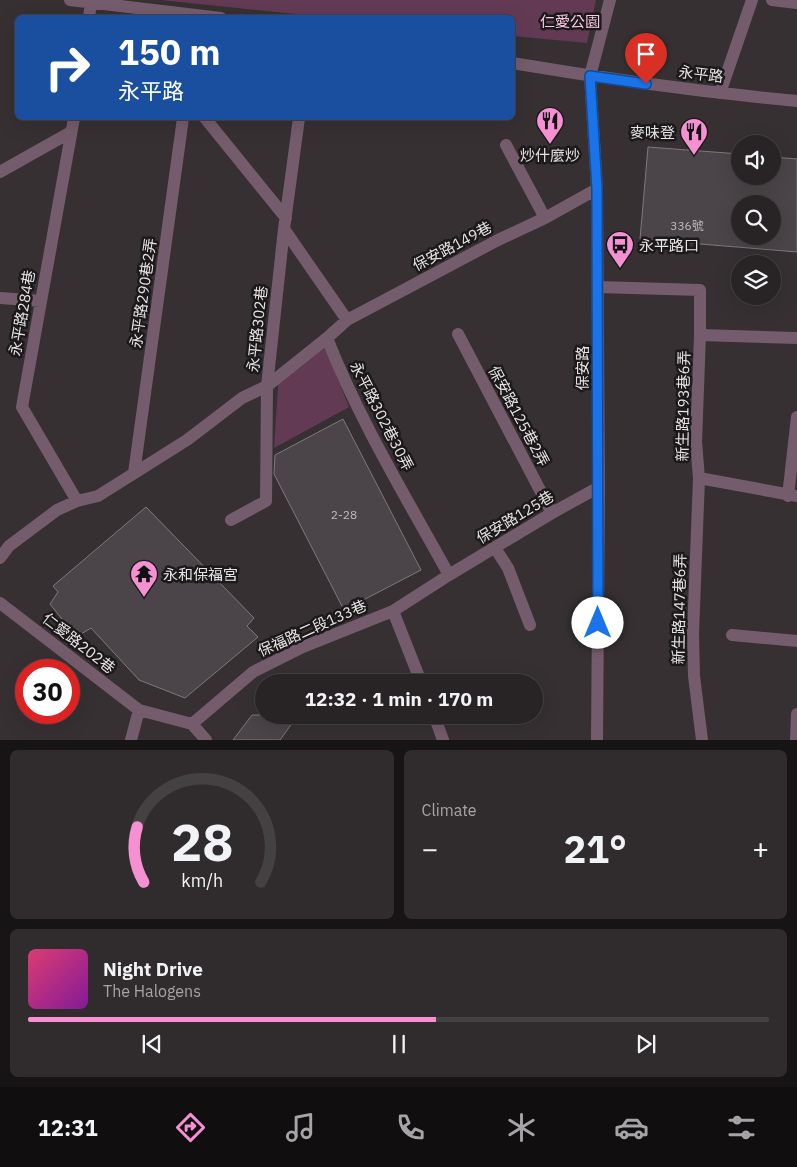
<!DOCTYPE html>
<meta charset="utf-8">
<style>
:root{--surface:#282426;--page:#302c2e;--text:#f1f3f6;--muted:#a5a4a7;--line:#444143;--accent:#f591d2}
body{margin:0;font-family:"IBM Plex Sans","Noto Sans TC",sans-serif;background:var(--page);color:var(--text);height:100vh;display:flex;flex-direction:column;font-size:19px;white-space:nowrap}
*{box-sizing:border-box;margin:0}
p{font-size:16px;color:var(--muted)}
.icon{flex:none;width:28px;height:28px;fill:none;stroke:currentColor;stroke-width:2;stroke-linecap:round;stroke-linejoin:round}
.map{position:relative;height:740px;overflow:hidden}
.details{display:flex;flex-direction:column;gap:10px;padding:10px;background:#161415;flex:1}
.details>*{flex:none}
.hud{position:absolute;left:15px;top:15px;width:500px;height:105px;border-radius:8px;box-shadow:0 5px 20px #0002,0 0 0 1px var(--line);background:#1a4fa0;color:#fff;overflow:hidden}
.buttons{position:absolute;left:731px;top:135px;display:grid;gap:10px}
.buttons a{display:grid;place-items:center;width:50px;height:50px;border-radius:50%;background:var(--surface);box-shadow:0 5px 20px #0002,0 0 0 1px var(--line);font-size:25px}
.speed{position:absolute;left:15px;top:659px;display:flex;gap:10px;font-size:25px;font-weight:700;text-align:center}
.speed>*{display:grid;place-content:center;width:65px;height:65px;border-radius:50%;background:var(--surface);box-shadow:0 5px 20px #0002,0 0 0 1px var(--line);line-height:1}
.speed .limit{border:8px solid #d22;background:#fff;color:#111}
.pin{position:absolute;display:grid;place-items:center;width:42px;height:42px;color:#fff;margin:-51px -21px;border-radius:50% 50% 50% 0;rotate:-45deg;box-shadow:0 0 5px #0007}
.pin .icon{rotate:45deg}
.me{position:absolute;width:55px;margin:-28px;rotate:0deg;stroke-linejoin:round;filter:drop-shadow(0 0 4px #0008)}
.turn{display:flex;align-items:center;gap:18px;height:105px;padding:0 20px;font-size:22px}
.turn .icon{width:65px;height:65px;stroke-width:2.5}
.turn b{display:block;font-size:35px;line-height:42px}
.big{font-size:38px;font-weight:700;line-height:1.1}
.details .tile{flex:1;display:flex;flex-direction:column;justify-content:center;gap:8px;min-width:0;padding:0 18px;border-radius:8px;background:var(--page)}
.details .dial{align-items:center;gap:0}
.dial svg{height:130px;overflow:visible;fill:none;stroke:var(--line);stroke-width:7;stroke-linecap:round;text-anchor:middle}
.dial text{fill:var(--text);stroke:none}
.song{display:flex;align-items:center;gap:15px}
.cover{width:60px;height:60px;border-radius:8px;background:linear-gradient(135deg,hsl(340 70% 55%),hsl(290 70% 35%))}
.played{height:5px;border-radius:2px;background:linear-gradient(90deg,var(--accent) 55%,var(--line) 55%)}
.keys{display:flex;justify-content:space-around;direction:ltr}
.heat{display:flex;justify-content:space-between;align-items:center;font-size:28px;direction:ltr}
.details .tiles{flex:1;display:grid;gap:10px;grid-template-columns:1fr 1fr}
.tile:last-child{grid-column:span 2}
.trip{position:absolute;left:255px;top:674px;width:288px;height:50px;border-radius:25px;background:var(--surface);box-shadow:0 5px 20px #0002,0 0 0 1px var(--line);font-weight:700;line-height:50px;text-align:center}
.tab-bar{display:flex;height:80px;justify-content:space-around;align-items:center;background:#100e0f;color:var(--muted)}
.tab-bar .icon{width:35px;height:35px}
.tab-bar .on{color:var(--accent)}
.tab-bar b{font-size:22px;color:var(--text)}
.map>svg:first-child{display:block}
</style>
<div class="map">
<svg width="797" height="740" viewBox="0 0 797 740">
<rect width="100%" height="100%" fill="#363033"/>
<path fill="#633a54" d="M 161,0 L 596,0 L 587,43 L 513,36 L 512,18 L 334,18 Z
M 325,347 L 349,407 L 274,448 L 279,372 Z"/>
<path fill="#4b4448" stroke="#7f787c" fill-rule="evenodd" d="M 648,147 L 740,154 L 740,176 L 772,176 L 772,157 L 797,159 L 797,252 L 640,239 ZM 740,204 L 772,204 L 772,236 L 740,236 Z
M 343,419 L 421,570 L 344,610 L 274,474 L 275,455 Z
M 146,507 L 254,618 L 247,626 L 258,637 L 185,698 L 139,680 L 91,628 L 76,637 L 50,604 L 58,592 L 53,586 Z
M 252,715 L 298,715 L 280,740 L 233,740 Z"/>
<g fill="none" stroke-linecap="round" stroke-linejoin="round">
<path stroke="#755c6c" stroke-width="12" d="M 70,0 L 221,18
M 772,0 L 797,3
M 89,18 L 91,2
M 512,63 C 607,79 702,92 797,101
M 720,93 L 752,0
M 74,118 L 22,407 L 77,501
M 205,118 L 286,218
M 506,145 L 545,218
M 0,172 L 71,132
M 284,229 L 347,320
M 598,287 L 700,290 L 700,335 L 696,442 L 699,478 L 693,634 L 694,676 L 702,740
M 0,298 L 41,301
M 458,334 L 552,513
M 700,335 L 797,338
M 327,338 L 347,320 L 498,240 L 545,218 L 597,189
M 134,473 L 183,118
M 699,478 L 797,496
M 788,496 L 797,417
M 231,520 L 266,501 L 267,386 L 327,338 C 359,420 406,497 449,575
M 495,548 L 508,568 L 530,625
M 0,558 L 9,546 L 57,510 L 77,501 L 98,496 L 187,440 L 242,398 L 267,386 L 284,229 L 299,118
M 0,603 L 139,710
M 393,611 L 421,682
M 732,635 L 797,641
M 434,715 L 443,740
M 192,724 L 206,740
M 131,740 L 139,710 L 192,724 L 253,672 L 303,647 L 393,611 L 449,575 L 552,513 L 599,487
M 597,740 L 599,487 L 597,189 L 590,76 L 610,0
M 796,740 L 797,714"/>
</g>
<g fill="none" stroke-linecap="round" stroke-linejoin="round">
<defs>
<path id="route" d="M 598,623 L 597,189 L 590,76 L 646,84"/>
</defs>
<use href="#route" stroke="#114b97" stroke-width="12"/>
<use href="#route" stroke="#1a73e8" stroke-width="9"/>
</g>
<defs>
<symbol id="restaurant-pin" viewBox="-11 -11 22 30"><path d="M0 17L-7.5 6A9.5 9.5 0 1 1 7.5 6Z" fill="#f591d2" stroke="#1b191a"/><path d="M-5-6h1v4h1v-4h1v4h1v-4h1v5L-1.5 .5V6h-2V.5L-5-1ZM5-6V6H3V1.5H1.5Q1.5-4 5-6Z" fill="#111"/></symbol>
<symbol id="bus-pin" viewBox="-11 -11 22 30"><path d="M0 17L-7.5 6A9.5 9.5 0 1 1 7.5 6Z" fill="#f591d2" stroke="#1b191a"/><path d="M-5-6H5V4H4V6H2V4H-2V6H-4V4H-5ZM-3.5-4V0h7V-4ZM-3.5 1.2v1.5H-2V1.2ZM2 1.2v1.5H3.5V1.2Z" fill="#111"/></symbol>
<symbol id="temple-pin" viewBox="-11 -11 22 30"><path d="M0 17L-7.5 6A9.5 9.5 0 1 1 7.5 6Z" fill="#f591d2" stroke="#1b191a"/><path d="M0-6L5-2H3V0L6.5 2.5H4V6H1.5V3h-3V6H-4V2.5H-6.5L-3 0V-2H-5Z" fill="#111"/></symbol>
</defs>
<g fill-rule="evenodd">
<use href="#restaurant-pin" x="534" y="105" width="32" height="43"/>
<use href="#restaurant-pin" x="678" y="116" width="32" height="43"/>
<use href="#bus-pin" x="604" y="229" width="32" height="43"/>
<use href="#temple-pin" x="128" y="558" width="32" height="43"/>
</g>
<g text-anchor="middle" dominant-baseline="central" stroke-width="5" stroke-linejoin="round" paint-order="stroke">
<g font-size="12" fill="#c0bbbe">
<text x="687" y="225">336號</text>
<text x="344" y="514">2-28</text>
</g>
<g font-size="15" fill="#fac6e6" stroke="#1b191a">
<text x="570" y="21">仁愛公園</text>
</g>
<g font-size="15" fill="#e7e3e5" stroke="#1b191a">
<text transform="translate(701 74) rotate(7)">永平路</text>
<text transform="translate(452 246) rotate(-28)">保安路149巷</text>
<text transform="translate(143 293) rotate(-82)">永平路290巷2弄</text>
<text transform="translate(22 313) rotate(-80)">永平路284巷</text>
<text transform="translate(257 329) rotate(-84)">永平路302巷</text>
<text transform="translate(582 368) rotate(-90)">保安路</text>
<text transform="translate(683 406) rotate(-89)">新生路193巷6弄</text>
<text transform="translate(382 416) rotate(63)">永平路302巷30弄</text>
<text transform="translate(519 416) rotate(62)">保安路125巷2弄</text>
<text transform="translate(515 517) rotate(-31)">保安路125巷</text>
<text transform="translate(679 609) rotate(-89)">新生路147巷6弄</text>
<text transform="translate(312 628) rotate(-24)">保福路二段133巷</text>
<text transform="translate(79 643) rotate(38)">仁愛路202巷</text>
</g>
<g font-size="15" fill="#e7e3e5" stroke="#1b191a" text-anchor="start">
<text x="675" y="132" text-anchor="end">麥味登</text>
<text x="550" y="155" text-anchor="middle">炒什麼炒</text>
<text x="639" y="245">永平路口</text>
<text x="163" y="574">永和保福宮</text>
</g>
</g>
</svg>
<div class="buttons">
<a><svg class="icon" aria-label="sound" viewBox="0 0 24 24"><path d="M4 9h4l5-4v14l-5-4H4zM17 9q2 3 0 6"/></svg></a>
<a><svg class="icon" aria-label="search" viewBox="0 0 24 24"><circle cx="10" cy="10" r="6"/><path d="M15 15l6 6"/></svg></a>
<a><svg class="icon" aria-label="layers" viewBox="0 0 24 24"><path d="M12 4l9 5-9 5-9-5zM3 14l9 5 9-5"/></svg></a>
</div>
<div class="speed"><div class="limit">30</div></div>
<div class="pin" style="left:646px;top:84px;background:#d93025"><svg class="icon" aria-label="arrive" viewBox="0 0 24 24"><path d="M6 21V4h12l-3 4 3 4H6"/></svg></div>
<svg class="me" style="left:598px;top:623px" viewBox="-20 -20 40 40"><circle r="19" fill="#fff"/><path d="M0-13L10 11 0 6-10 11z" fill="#1a73e8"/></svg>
<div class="trip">12:32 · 1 min · 170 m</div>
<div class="hud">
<div class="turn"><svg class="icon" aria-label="right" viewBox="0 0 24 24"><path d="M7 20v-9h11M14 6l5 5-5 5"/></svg><div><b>150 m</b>永平路</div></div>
</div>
</div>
<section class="details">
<div class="tiles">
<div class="tile dial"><svg viewBox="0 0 100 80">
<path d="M14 69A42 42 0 1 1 86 69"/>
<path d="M14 69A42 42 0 0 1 10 35" stroke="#f591d2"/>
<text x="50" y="56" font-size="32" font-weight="700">28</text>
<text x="50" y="72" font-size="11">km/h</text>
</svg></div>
<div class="tile"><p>Climate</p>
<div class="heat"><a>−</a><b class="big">21°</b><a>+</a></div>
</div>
<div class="tile">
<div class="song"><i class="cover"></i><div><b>Night Drive</b><p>The Halogens</p></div></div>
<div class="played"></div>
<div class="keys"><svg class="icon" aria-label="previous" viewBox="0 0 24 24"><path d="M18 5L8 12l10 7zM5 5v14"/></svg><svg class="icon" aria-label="pause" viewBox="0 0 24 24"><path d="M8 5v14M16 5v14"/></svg><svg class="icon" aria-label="next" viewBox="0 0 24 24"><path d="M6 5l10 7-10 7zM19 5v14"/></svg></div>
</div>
</div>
</section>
<nav class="tab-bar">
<b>12:31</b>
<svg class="icon on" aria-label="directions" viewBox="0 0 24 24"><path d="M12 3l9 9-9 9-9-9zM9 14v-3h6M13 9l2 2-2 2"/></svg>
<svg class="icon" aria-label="music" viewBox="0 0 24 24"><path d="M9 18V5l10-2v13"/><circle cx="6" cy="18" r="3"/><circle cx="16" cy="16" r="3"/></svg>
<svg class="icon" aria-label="phone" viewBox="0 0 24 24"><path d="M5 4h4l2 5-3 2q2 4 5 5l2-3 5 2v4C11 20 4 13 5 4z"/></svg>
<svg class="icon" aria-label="climate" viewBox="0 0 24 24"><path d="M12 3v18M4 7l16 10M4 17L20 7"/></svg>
<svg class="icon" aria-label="car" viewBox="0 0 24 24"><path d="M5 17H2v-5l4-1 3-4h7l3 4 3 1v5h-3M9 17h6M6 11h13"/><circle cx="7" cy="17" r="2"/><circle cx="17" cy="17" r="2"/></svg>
<svg class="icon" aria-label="filters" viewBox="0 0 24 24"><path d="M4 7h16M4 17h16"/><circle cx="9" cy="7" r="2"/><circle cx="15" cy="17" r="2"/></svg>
</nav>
